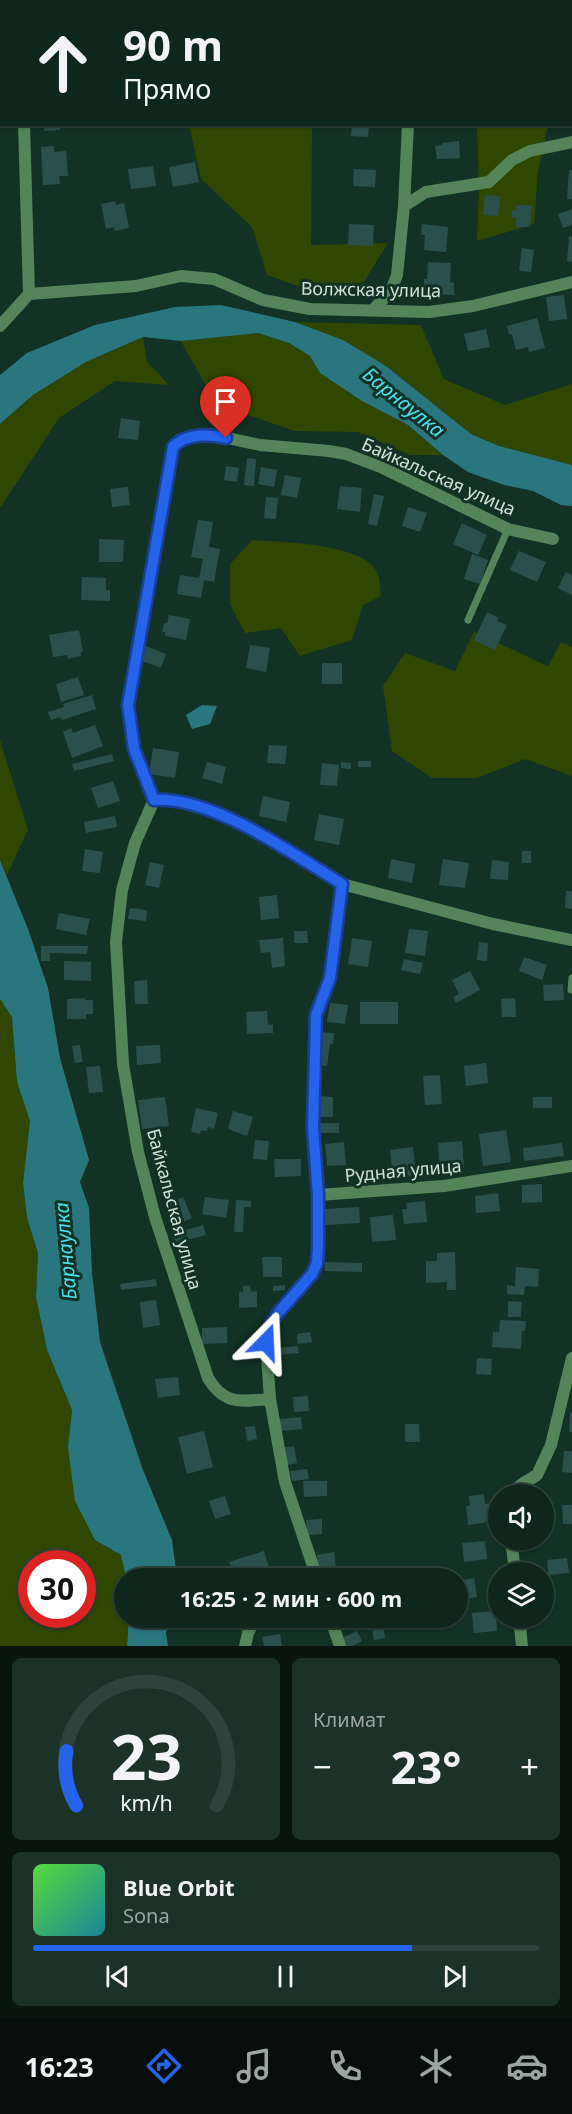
<!DOCTYPE html>
<html lang="ru">
<meta charset="utf-8">
<style>
:root{--surface:#0e261c;--page:#1c3229;--text:#f1f3f6;--muted:#9ba5a3;--line:#2e433b;--accent:#2563eb}
body{margin:0;font-family:"Noto Sans",sans-serif;background:var(--page);color:var(--text);height:100vh;display:flex;flex-direction:column;font-size:22px;white-space:nowrap}
*{box-sizing:border-box;margin:0}
p{font-size:20px;color:var(--muted)}
.icon{flex:none;width:33px;height:33px;fill:none;stroke:currentColor;stroke-width:2;stroke-linecap:round;stroke-linejoin:round}
.map{position:relative;height:1646px;overflow:hidden}
.panel{display:flex;flex-direction:column;gap:12px;padding:12px;background:#08150f;flex:1}
.panel>*{flex:none}
.banner{position:absolute;left:0px;top:0px;width:573px;height:126px;box-shadow:0 2px 4px #0004,0 0 0 2px var(--line);background:#0e261c;color:var(--text);overflow:hidden}
.buttons{position:absolute;left:488px;top:1484px;display:grid;gap:12px}
.buttons a{display:grid;place-items:center;width:66px;height:66px;border-radius:50%;background:var(--surface);box-shadow:0 2px 4px #0004,0 0 0 2px var(--line);font-size:30px}
.speed{position:absolute;left:18px;top:1550px;display:flex;gap:12px;font-size:30px;font-weight:700;text-align:center}
.speed>*{display:grid;place-content:center;width:78px;height:78px;border-radius:50%;background:var(--surface);box-shadow:0 2px 4px #0004,0 0 0 2px var(--line);line-height:1}
.speed .limit{border:9px solid #d22;background:#fff;color:#111}
.pin{position:absolute;display:grid;place-items:center;width:51px;height:51px;color:#fff;margin:-62px -26px;border-radius:50% 50% 50% 0;rotate:-45deg;box-shadow:0 0 6px #0007}
.pin .icon{rotate:45deg}
.me{position:absolute;width:66px;margin:-33px;rotate:21deg;stroke-linejoin:round;filter:drop-shadow(0 0 4px #0008)}
.turn{display:flex;align-items:center;gap:21px;height:126px;padding:0 24px;font-size:27px}
.turn .icon{width:78px;height:78px;stroke-width:2.5}
.turn b{display:block;font-size:42px;line-height:51px}
.big{font-size:45px;font-weight:700;line-height:1.1}
.panel .tile{flex:1;display:flex;flex-direction:column;justify-content:center;gap:9px;min-width:0;padding:0 21px;border-radius:9px;background:var(--page)}
.panel .dial{align-items:center;gap:0}
.dial svg{height:156px;overflow:visible;fill:none;stroke:var(--line);stroke-width:7;stroke-linecap:round;text-anchor:middle}
.dial text{fill:var(--text);stroke:none}
.song{display:flex;align-items:center;gap:18px}
.cover{width:72px;height:72px;border-radius:9px;background:linear-gradient(135deg,hsl(110 70% 55%),hsl(190 70% 35%))}
.played{height:6px;border-radius:3px;background:linear-gradient(90deg,var(--accent) 75%,var(--line) 75%)}
.keys{display:flex;justify-content:space-around;direction:ltr}
.heat{display:flex;justify-content:space-between;align-items:center;font-size:33px;direction:ltr}
.panel .tiles{flex:1;display:grid;gap:12px;grid-template-columns:1fr 1fr}
.tile:last-child{grid-column:span 2}
.trip{position:absolute;left:114px;top:1568px;width:354px;height:60px;border-radius:30px;background:var(--surface);box-shadow:0 2px 4px #0004,0 0 0 2px var(--line);font-weight:700;line-height:60px;text-align:center}
.menu{display:flex;height:96px;justify-content:space-around;align-items:center;background:#060f0b;color:var(--muted)}
.menu .icon{width:42px;height:42px}
.menu .selected{color:var(--accent)}
.menu b{font-size:27px;color:var(--text)}
.map>svg:first-child{display:block}
</style>
<div class="map">
<svg width="572" height="1646" viewBox="0 0 572 1646">
<rect width="100%" height="100%" fill="#123226"/>
<path fill="#304701" fill-rule="evenodd" d="M 189,125 L 312,125 L 311,245 L 388,243 L 364,282 L 323,295 L 267,275 L 252,227 L 201,179 Z
M 477,125 L 548,125 L 538,172 L 534,224 L 477,241 L 479,187 Z
M 295,322 L 421,325 L 444,379 L 505,405 L 572,384 L 572,465 L 499,446 L 471,434 L 386,366 Z
M 258,333 L 289,343 L 310,356 L 320,373 L 362,401 L 408,425 L 443,455 L 410,455 L 358,432 L 295,431 L 216,404 L 181,341 Z
M 143,337 L 147,362 L 169,385 L 115,381 L 59,418 L 0,508 L 0,424 L 33,395 L 86,362 Z
M 252,540 C 281,542 363,543 377,572 C 380,579 380,589 381,596 L 363,605 L 352,640 L 300,656 L 281,628 L 245,633 L 230,605 L 230,564 Z
M 474,632 L 548,666 L 561,642 L 572,647 L 572,776 L 525,759 L 477,778 L 432,778 L 392,751 L 383,686 L 405,653 L 455,671 Z
M 0,740 L 28,830 L 7,875 L 0,860 Z
M 0,999 L 12,1017 L 17,1082 L 30,1121 L 23,1183 L 27,1218 L 38,1253 L 36,1297 L 47,1350 L 72,1410 L 68,1447 L 95,1540 L 121,1555 L 126,1578 L 124,1617 L 129,1617 L 127,1646 L 0,1646 ZM 32,1563 L 82,1563 L 82,1614 L 32,1614 Z"/>
<path fill="#2a767e" d="M 221,305 L 295,322 L 343,340 L 386,366 L 471,434 L 499,446 L 572,465 L 572,506 L 561,505 L 533,491 L 504,485 L 468,472 L 443,455 L 408,425 L 362,401 L 320,373 L 310,356 L 289,343 L 258,333 L 181,341 L 143,337 L 86,362 L 33,395 L 0,424 L 0,375 L 27,353 L 95,325 L 175,307 Z
M 202,705 L 217,706 L 210,724 L 192,729 L 186,715 Z
M 0,860 L 28,929 L 48,988 L 60,1058 L 89,1160 L 80,1182 L 89,1208 L 92,1273 L 100,1342 L 143,1470 L 172,1540 L 177,1578 L 126,1578 L 121,1555 L 95,1540 L 75,1501 L 68,1447 L 72,1410 L 47,1350 L 36,1297 L 38,1253 L 27,1218 L 23,1183 L 30,1121 L 17,1082 L 12,1017 L 0,999 Z
M 129,1617 L 170,1617 L 166,1633 L 168,1646 L 127,1646 Z"/>
<path fill="#2b504c" d="M 44,124 L 60,124 L 60,130 L 44,131 Z
M 352,124 L 369,124 L 368,137 L 351,136 Z
M 459,141 L 460,158 L 437,159 L 435,146 L 442,145 L 442,143 Z
M 54,146 L 54,152 L 66,151 L 68,176 L 59,176 L 60,184 L 43,185 L 41,147 Z
M 195,162 L 199,182 L 173,187 L 169,167 Z
M 153,166 L 156,186 L 131,189 L 128,169 Z
M 354,169 L 376,170 L 375,187 L 353,186 Z
M 569,170 L 572,170 L 572,199 L 567,199 Z
M 485,195 L 500,196 L 498,216 L 483,215 Z
M 115,201 L 116,205 L 124,203 L 129,228 L 115,231 L 114,227 L 106,229 L 101,204 Z
M 516,205 L 532,205 L 530,227 L 516,227 L 516,217 L 512,217 L 512,210 L 516,210 Z
M 572,209 L 572,225 L 563,228 L 558,214 Z
M 349,224 L 374,225 L 373,246 L 348,245 Z
M 422,224 L 448,227 L 446,252 L 424,250 L 425,235 L 421,235 Z
M 569,236 L 572,237 L 572,262 L 567,261 Z
M 522,248 L 534,250 L 531,272 L 519,271 Z
M 428,262 L 451,263 L 450,282 L 454,283 L 454,295 L 424,294 L 424,279 L 427,279 Z
M 564,295 L 567,319 L 549,321 L 546,297 Z
M 537,318 L 545,348 L 529,352 L 528,347 L 516,350 L 512,334 L 509,334 L 507,326 Z
M 486,329 L 490,347 L 468,351 L 464,334 Z
M 121,418 L 140,421 L 138,440 L 118,438 Z
M 247,458 L 256,459 L 254,486 L 244,485 Z
M 226,466 L 239,468 L 237,482 L 224,480 Z
M 261,467 L 277,470 L 274,487 L 258,484 Z
M 285,475 L 301,478 L 297,498 L 281,495 Z
M 340,486 L 362,488 L 360,512 L 337,509 Z
M 128,487 L 130,505 L 112,507 L 110,489 Z
M 374,494 L 384,496 L 377,526 L 368,524 Z
M 266,497 L 278,498 L 276,519 L 264,518 Z
M 408,507 L 427,513 L 420,532 L 402,526 Z
M 198,520 L 213,522 L 209,547 L 220,549 L 214,582 L 204,580 L 201,598 L 177,594 L 180,575 L 199,578 L 203,559 L 191,557 Z
M 462,523 L 487,535 L 478,555 L 453,544 Z
M 99,539 L 124,540 L 123,562 L 99,562 Z
M 519,551 L 546,562 L 537,582 L 510,570 Z
M 472,554 L 488,560 L 480,584 L 464,579 Z
M 566,572 L 572,575 L 572,595 L 558,588 Z
M 82,577 L 106,578 L 106,590 L 110,590 L 110,601 L 81,600 Z
M 487,612 L 499,618 L 497,621 L 507,625 L 495,650 L 474,640 Z
M 169,615 L 190,619 L 186,640 L 165,636 L 165,632 L 162,632 L 164,623 L 167,623 Z
M 79,630 L 83,652 L 81,652 L 81,656 L 68,659 L 67,655 L 53,657 L 49,635 Z
M 250,645 L 270,648 L 266,672 L 246,668 Z
M 145,646 L 166,654 L 161,668 L 140,660 Z
M 322,663 L 342,663 L 342,684 L 322,684 Z
M 78,677 L 84,695 L 61,702 L 56,684 Z
M 92,695 L 96,709 L 62,720 L 60,717 L 51,720 L 48,712 L 64,707 L 63,704 Z
M 95,725 L 103,746 L 72,758 L 63,732 L 71,728 L 73,733 Z
M 269,745 L 287,746 L 285,764 L 267,763 Z
M 153,748 L 179,752 L 175,778 L 149,774 Z
M 112,754 L 114,761 L 74,771 L 72,764 Z
M 358,761 L 371,761 L 371,767 L 358,767 Z
M 207,762 L 226,767 L 222,784 L 202,778 Z
M 341,762 L 351,763 L 351,769 L 341,768 Z
M 322,763 L 339,765 L 337,786 L 320,785 Z
M 113,781 L 120,801 L 98,808 L 91,788 Z
M 263,796 L 290,802 L 286,822 L 259,816 Z
M 319,814 L 344,819 L 339,845 L 314,840 Z
M 115,816 L 117,827 L 86,833 L 84,822 Z
M 85,849 L 103,852 L 100,873 L 82,871 Z
M 522,851 L 531,851 L 531,863 L 522,863 Z
M 391,859 L 415,864 L 412,883 L 388,878 Z
M 443,859 L 469,863 L 465,888 L 439,885 Z
M 492,860 L 509,862 L 508,880 L 490,879 Z
M 150,862 L 164,865 L 159,888 L 145,885 Z
M 566,891 L 572,891 L 572,909 L 565,908 Z
M 277,895 L 279,918 L 261,920 L 259,897 Z
M 130,908 L 147,910 L 146,921 L 128,919 Z
M 59,913 L 90,919 L 86,935 L 56,929 Z
M 409,929 L 428,931 L 425,956 L 405,953 Z
M 294,931 L 307,931 L 308,943 L 294,943 Z
M 283,938 L 285,966 L 272,968 L 270,952 L 261,953 L 259,940 Z
M 352,938 L 372,941 L 368,967 L 348,964 Z
M 479,942 L 488,943 L 487,961 L 477,960 Z
M 41,946 L 88,946 L 87,954 L 50,953 L 50,961 L 41,961 Z
M 524,957 L 547,965 L 542,980 L 519,971 Z
M 404,959 L 423,963 L 420,974 L 401,970 Z
M 64,961 L 91,962 L 91,981 L 64,980 Z
M 470,971 L 480,990 L 456,1003 L 453,997 L 459,994 L 452,980 Z
M 147,980 L 148,1004 L 135,1004 L 134,981 Z
M 563,984 L 564,1000 L 544,1001 L 543,985 Z
M 85,998 L 85,1000 L 93,1000 L 93,1014 L 86,1014 L 86,1019 L 67,1019 L 67,999 Z
M 515,998 L 516,1017 L 502,1017 L 501,999 Z
M 360,1002 L 398,1002 L 398,1024 L 360,1024 Z
M 330,1003 L 348,1005 L 345,1024 L 327,1022 Z
M 267,1011 L 268,1025 L 273,1024 L 273,1033 L 247,1034 L 246,1012 Z
M 320,1032 L 334,1033 L 333,1044 L 330,1044 L 327,1066 L 317,1065 Z
M 80,1045 L 83,1062 L 75,1063 L 72,1046 Z
M 160,1045 L 161,1063 L 137,1065 L 136,1046 Z
M 486,1063 L 488,1083 L 466,1086 L 464,1066 Z
M 100,1066 L 103,1092 L 89,1093 L 86,1067 Z
M 440,1075 L 442,1104 L 425,1105 L 423,1076 Z
M 319,1096 L 333,1097 L 333,1117 L 318,1117 Z
M 165,1097 L 169,1126 L 142,1129 L 138,1100 Z
M 533,1097 L 552,1097 L 552,1108 L 533,1108 Z
M 196,1108 L 218,1113 L 214,1129 L 208,1127 L 207,1131 L 201,1130 L 200,1134 L 191,1132 Z
M 233,1111 L 253,1117 L 247,1136 L 228,1129 Z
M 318,1123 L 339,1123 L 339,1133 L 319,1133 Z
M 506,1130 L 511,1162 L 483,1166 L 479,1134 Z
M 255,1140 L 269,1141 L 267,1160 L 253,1159 Z
M 462,1141 L 464,1168 L 449,1169 L 449,1165 L 439,1166 L 438,1143 Z
M 344,1142 L 346,1165 L 327,1166 L 325,1144 Z
M 562,1143 L 564,1156 L 524,1161 L 523,1148 Z
M 413,1147 L 416,1175 L 393,1177 L 390,1150 Z
M 274,1159 L 301,1159 L 301,1176 L 275,1177 Z
M 542,1184 L 542,1202 L 522,1203 L 522,1185 Z
M 498,1193 L 500,1211 L 476,1213 L 475,1196 Z
M 183,1197 L 192,1218 L 174,1226 L 165,1205 Z
M 205,1197 L 229,1200 L 226,1218 L 202,1214 Z
M 236,1200 L 251,1201 L 251,1207 L 244,1207 L 243,1232 L 234,1232 Z
M 425,1201 L 427,1222 L 404,1224 L 402,1209 L 407,1209 L 406,1203 Z
M 359,1207 L 360,1223 L 325,1225 L 324,1209 Z
M 393,1215 L 396,1240 L 372,1242 L 370,1217 Z
M 203,1225 L 206,1235 L 175,1243 L 172,1234 Z
M 455,1252 L 456,1290 L 447,1290 L 447,1282 L 426,1283 L 426,1261 L 437,1261 L 437,1253 Z
M 262,1257 L 282,1257 L 282,1277 L 263,1277 Z
M 325,1262 L 362,1263 L 362,1272 L 325,1271 Z
M 516,1267 L 539,1269 L 538,1287 L 525,1286 L 524,1295 L 507,1294 L 507,1285 L 515,1286 Z
M 156,1279 L 157,1286 L 121,1290 L 120,1284 Z
M 250,1285 L 251,1292 L 257,1291 L 257,1307 L 239,1308 L 239,1292 L 243,1292 L 243,1286 Z
M 285,1285 L 285,1290 L 273,1291 L 273,1286 Z
M 156,1300 L 160,1325 L 143,1328 L 140,1302 Z
M 508,1301 L 522,1302 L 521,1317 L 508,1317 Z
M 500,1320 L 526,1321 L 525,1331 L 522,1331 L 521,1349 L 492,1347 L 493,1332 L 499,1332 Z
M 227,1327 L 227,1343 L 202,1344 L 202,1328 Z
M 310,1332 L 312,1342 L 298,1344 L 297,1334 Z
M 298,1346 L 299,1353 L 279,1355 L 278,1348 Z
M 477,1358 L 492,1359 L 491,1375 L 476,1374 Z
M 178,1377 L 180,1395 L 158,1398 L 155,1379 Z
M 308,1396 L 309,1411 L 294,1412 L 293,1397 Z
M 570,1413 L 572,1413 L 572,1432 L 569,1432 Z
M 301,1417 L 302,1429 L 280,1431 L 280,1419 Z
M 405,1424 L 419,1424 L 420,1442 L 405,1442 Z
M 255,1426 L 257,1439 L 247,1441 L 245,1427 Z
M 204,1431 L 213,1467 L 187,1474 L 178,1437 Z
M 294,1446 L 297,1463 L 284,1466 L 281,1448 Z
M 564,1451 L 572,1451 L 572,1473 L 562,1472 Z
M 307,1469 L 309,1479 L 292,1481 L 290,1471 Z
M 303,1481 L 327,1481 L 327,1496 L 304,1497 Z
M 484,1494 L 485,1504 L 492,1503 L 495,1521 L 468,1525 L 466,1506 L 470,1506 L 469,1496 Z
M 225,1496 L 231,1514 L 215,1519 L 209,1501 Z
M 562,1505 L 572,1505 L 572,1524 L 563,1524 Z
M 322,1519 L 322,1534 L 307,1535 L 306,1520 Z
M 485,1541 L 487,1559 L 464,1562 L 462,1543 Z
M 264,1551 L 271,1573 L 256,1578 L 245,1578 L 244,1576 L 235,1578 L 229,1562 Z
M 334,1552 L 336,1569 L 319,1572 L 317,1555 Z
M 567,1558 L 569,1573 L 548,1575 L 547,1560 Z
M 474,1578 L 477,1597 L 458,1600 L 458,1581 Z
M 496,1611 L 497,1631 L 474,1633 L 472,1613 Z
M 383,1626 L 385,1638 L 374,1640 L 372,1628 Z
M 357,1631 L 362,1641 L 352,1646 L 345,1646 L 342,1638 Z
M 280,1634 L 282,1646 L 264,1646 L 262,1637 Z"/>
<g fill="none" stroke-linecap="round" stroke-linejoin="round">
<path stroke="#55845a" stroke-width="7" d="M 468,620 L 508,529
M 571,990 L 572,978"/>
<path stroke="#55845a" stroke-width="12" d="M 22,0 L 22,2
M 408,0 L 408,2
M 561,0 L 561,2
M 572,43 L 572,45
M 24,124 L 29,294
M 404,206 L 426,192 L 489,182 L 512,160 L 530,151 L 572,142
M 373,310 L 391,291 L 397,275 L 404,206 L 408,124
M 0,326 L 29,294 L 136,286 L 181,276 L 214,279 L 263,300 L 310,309 L 429,312 L 473,306 L 572,282
M 154,800 L 134,749 L 128,705 L 171,457 L 173,447 L 179,440 L 209,434 L 260,445 L 329,451 L 346,454 L 383,468 L 508,529 L 553,539
M 318,1195 L 444,1186 L 572,1166
M 270,1399 C 241,1401 225,1406 208,1378 L 155,1217 L 138,1152 L 123,1064 L 116,942 L 122,890 L 135,843 L 154,800 L 168,799 L 208,810 L 246,826 L 342,884 L 493,924 L 572,940
M 511,1494 L 522,1484 L 537,1475 L 551,1445 L 572,1358
M 511,1539 L 515,1572
M 317,1578 L 285,1482 L 270,1399 L 266,1342 L 270,1326 L 278,1313 L 312,1274 L 317,1263 L 318,1247 L 318,1195 L 313,1128 L 316,1015 L 330,978 L 342,884
M 330,1617 L 340,1646
M 519,1617 L 522,1646
M 245,1646 L 248,1633 L 256,1617"/>
</g>
<g fill="none" stroke-linecap="round" stroke-linejoin="round">
<defs>
<path id="route" d="M 226,438 C 209,434 186,433 173,447 L 128,705 L 134,749 L 154,800 C 212,796 293,854 342,884 L 330,978 L 316,1015 L 313,1128 L 318,1195 L 318,1247 L 317,1263 L 312,1274 L 278,1313 L 270,1326 L 266,1342"/>
</defs>
<use href="#route" stroke="#184099" stroke-width="15"/>
<use href="#route" stroke="#2563eb" stroke-width="10"/>
</g>
<g text-anchor="middle" dominant-baseline="central" stroke-width="6" stroke-linejoin="round" paint-order="stroke">
<g font-size="18" fill="#cfe1d9" stroke="#123226">
<text transform="translate(371 289) rotate(1)">Волжская улица</text>
<text transform="translate(439 476) rotate(24)">Байкальская улица</text>
<text transform="translate(403 1170) rotate(-5)">Рудная улица</text>
<text transform="translate(175 1209) rotate(75)">Байкальская улица</text>
</g>
<g font-size="20" font-style="italic" fill="#4cdeec" stroke="#123226">
<text transform="translate(404 402) rotate(39)">Барнаулка</text>
<text transform="translate(65 1251) rotate(-95)">Барнаулка</text>
</g>
</g>
</svg>
<div class="buttons">
<a><svg class="icon" aria-label="sound" viewBox="0 0 24 24"><path d="M4 9h4l5-4v14l-5-4H4zM17 9q2 3 0 6"/></svg></a>
<a><svg class="icon" aria-label="layers" viewBox="0 0 24 24"><path d="M12 4l9 5-9 5-9-5zM3 14l9 5 9-5"/></svg></a>
</div>
<div class="speed"><div class="limit">30</div></div>
<div class="pin" style="left:226px;top:438px;background:#d93025"><svg class="icon" aria-label="arrive" viewBox="0 0 24 24"><path d="M6 21V4h12l-3 4 3 4H6"/></svg></div>
<svg class="me" style="left:266px;top:1342px" viewBox="-20 -20 40 40"><path d="M0-17L14 15 0 8-14 15z" fill="#2563eb" stroke="#fff" stroke-width="4"/></svg>
<div class="trip">16:25 · 2 мин · 600 m</div>
<div class="banner">
<div class="turn"><svg class="icon" aria-label="ahead" viewBox="0 0 24 24"><path d="M12 20V5M6 11l6-6 6 6"/></svg><div><b>90 m</b>Прямо</div></div>
</div>
</div>
<section class="panel">
<div class="tiles">
<div class="tile dial"><svg viewBox="0 0 100 80">
<path d="M14 69A42 42 0 1 1 86 69"/>
<path d="M14 69A42 42 0 0 1 9 41" stroke="#2563eb"/>
<text x="50" y="56" font-size="32" font-weight="700">23</text>
<text x="50" y="72" font-size="11">km/h</text>
</svg></div>
<div class="tile"><p>Климат</p>
<div class="heat"><a>−</a><b class="big">23°</b><a>+</a></div>
</div>
<div class="tile">
<div class="song"><i class="cover"></i><div><b>Blue Orbit</b><p>Sona</p></div></div>
<div class="played"></div>
<div class="keys"><svg class="icon" aria-label="previous" viewBox="0 0 24 24"><path d="M18 5L8 12l10 7zM5 5v14"/></svg><svg class="icon" aria-label="pause" viewBox="0 0 24 24"><path d="M8 5v14M16 5v14"/></svg><svg class="icon" aria-label="next" viewBox="0 0 24 24"><path d="M6 5l10 7-10 7zM19 5v14"/></svg></div>
</div>
</div>
</section>
<nav class="menu">
<b>16:23</b>
<svg class="icon selected" aria-label="directions" viewBox="0 0 24 24"><path d="M12 3l9 9-9 9-9-9zM9 14v-3h6M13 9l2 2-2 2"/></svg>
<svg class="icon" aria-label="music" viewBox="0 0 24 24"><path d="M9 18V5l10-2v13"/><circle cx="6" cy="18" r="3"/><circle cx="16" cy="16" r="3"/></svg>
<svg class="icon" aria-label="phone" viewBox="0 0 24 24"><path d="M5 4h4l2 5-3 2q2 4 5 5l2-3 5 2v4C11 20 4 13 5 4z"/></svg>
<svg class="icon" aria-label="climate" viewBox="0 0 24 24"><path d="M12 3v18M4 7l16 10M4 17L20 7"/></svg>
<svg class="icon" aria-label="car" viewBox="0 0 24 24"><path d="M5 17H2v-5l4-1 3-4h7l3 4 3 1v5h-3M9 17h6M6 11h13"/><circle cx="7" cy="17" r="2"/><circle cx="17" cy="17" r="2"/></svg>
</nav>
